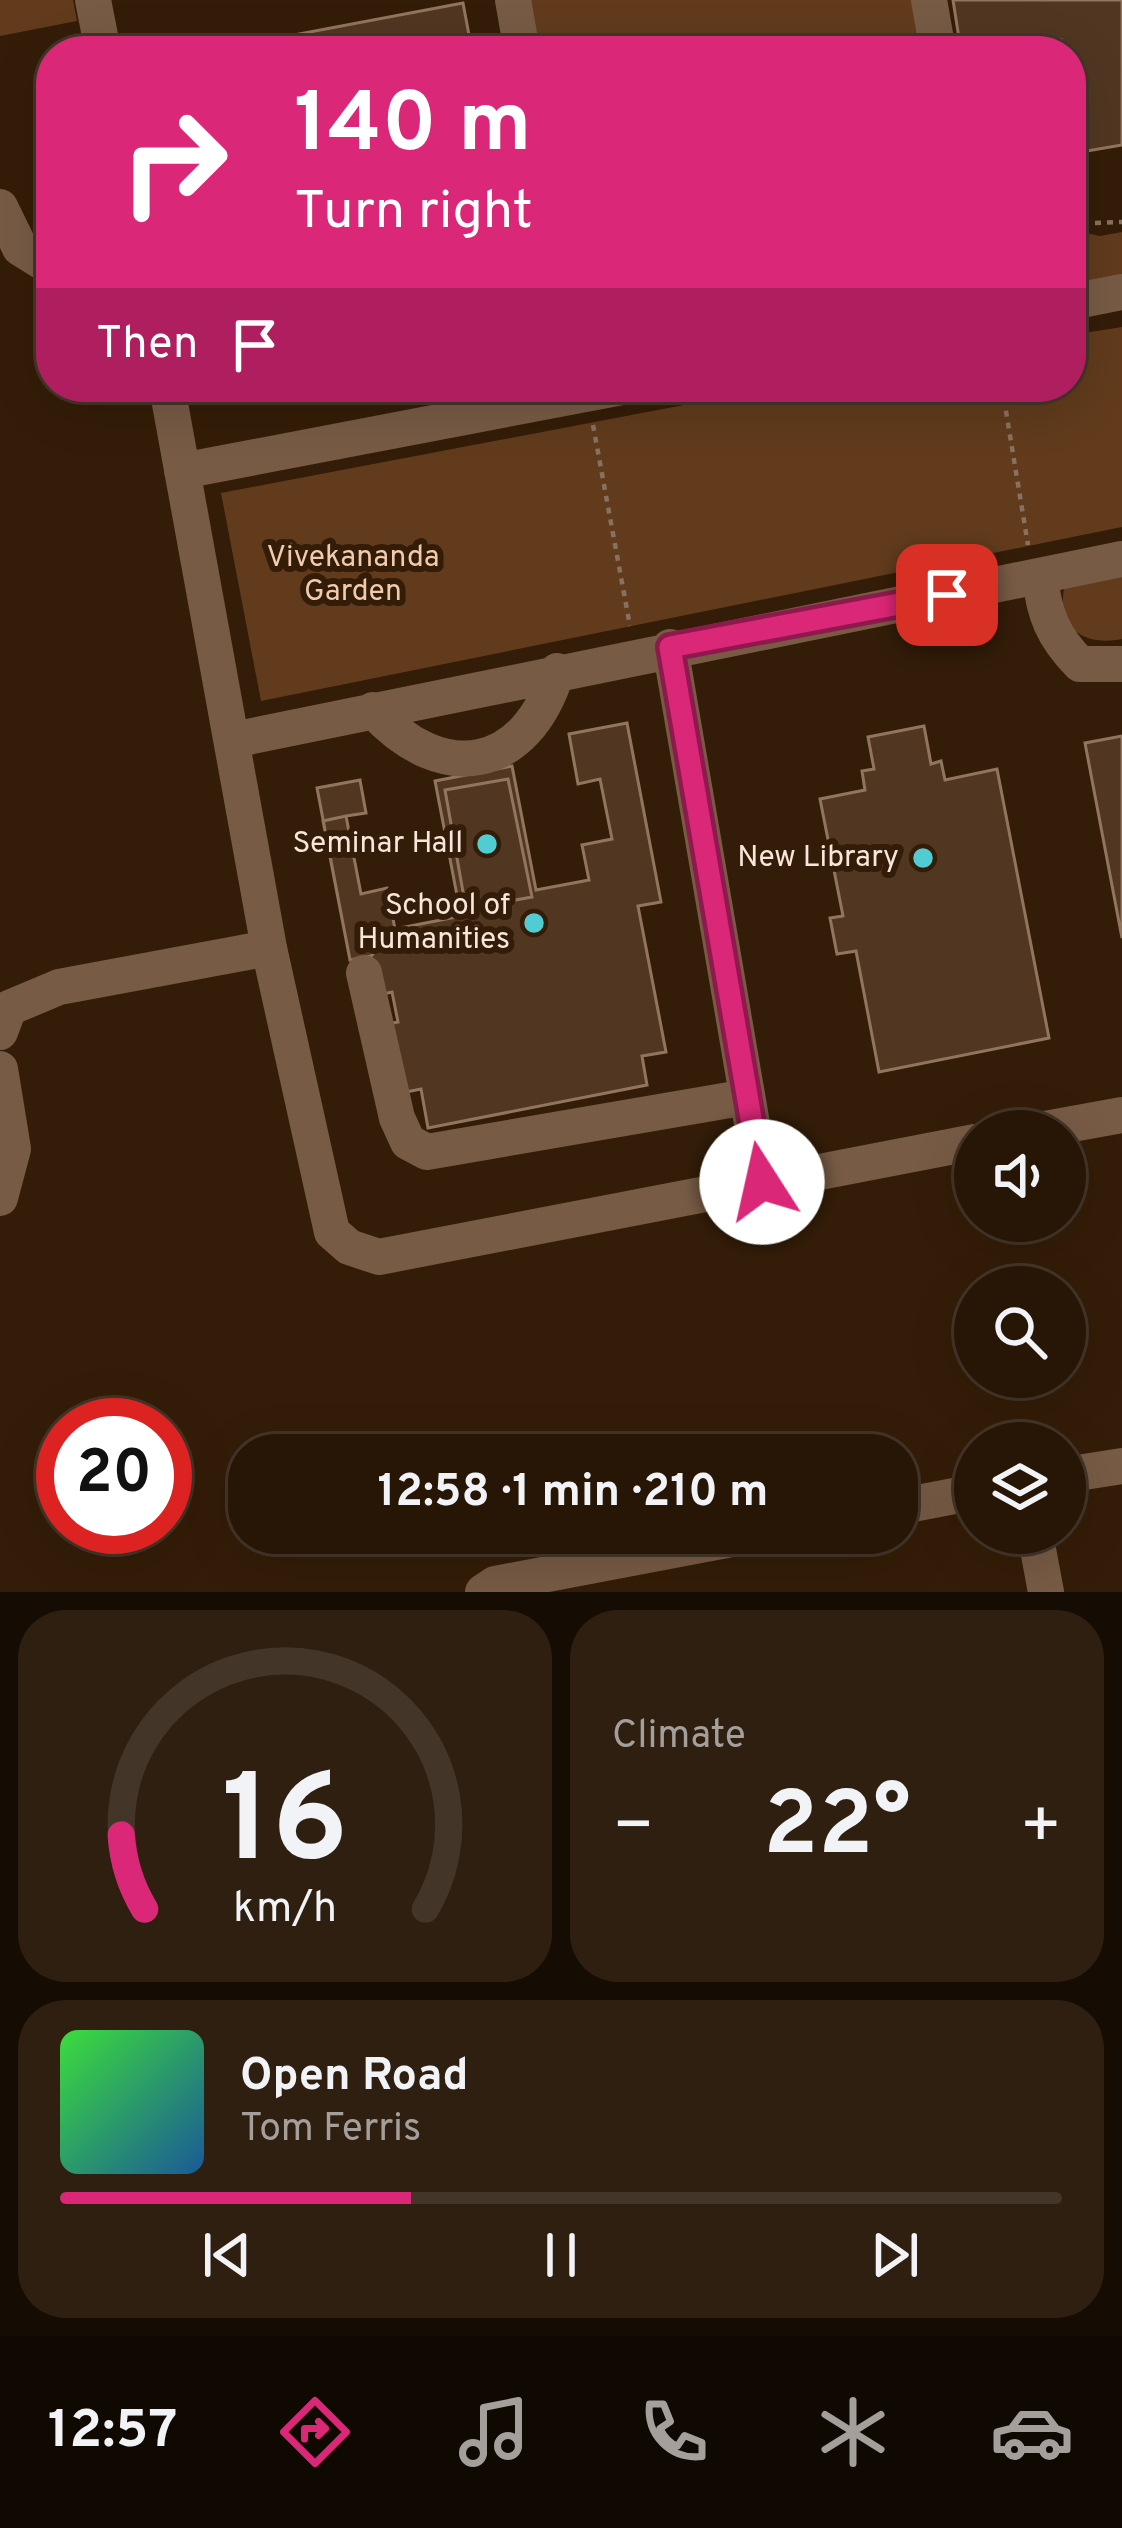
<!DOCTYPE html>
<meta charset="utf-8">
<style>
:root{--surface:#271606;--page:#2f1f10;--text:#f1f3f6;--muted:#a49f9b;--line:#433528;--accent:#db2777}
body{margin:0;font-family:Overpass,sans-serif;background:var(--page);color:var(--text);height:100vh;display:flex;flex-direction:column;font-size:45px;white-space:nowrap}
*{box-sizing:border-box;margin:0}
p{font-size:39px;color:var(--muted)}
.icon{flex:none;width:66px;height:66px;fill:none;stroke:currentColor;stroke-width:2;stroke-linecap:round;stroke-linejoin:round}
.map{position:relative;height:1592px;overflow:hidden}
.drawer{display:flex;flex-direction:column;gap:18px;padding:18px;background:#150c03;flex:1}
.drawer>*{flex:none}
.hud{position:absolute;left:36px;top:36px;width:1050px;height:366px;border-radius:48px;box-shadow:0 12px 48px #0002,0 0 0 3px var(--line);background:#db2777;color:#fff;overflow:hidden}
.controls{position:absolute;left:954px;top:1110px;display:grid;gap:24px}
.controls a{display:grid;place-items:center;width:132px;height:132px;border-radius:50%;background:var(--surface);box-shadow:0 12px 48px #0002,0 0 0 3px var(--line);font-size:60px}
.speed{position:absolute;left:36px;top:1398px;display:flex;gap:24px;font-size:60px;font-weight:700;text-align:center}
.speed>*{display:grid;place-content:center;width:156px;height:156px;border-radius:50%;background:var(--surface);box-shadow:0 12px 48px #0002,0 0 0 3px var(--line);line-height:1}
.speed .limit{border:18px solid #d22;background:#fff;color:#111}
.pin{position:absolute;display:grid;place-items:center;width:102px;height:102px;color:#fff;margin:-51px;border-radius:24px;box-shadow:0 6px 18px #0006}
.me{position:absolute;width:132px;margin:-66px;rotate:350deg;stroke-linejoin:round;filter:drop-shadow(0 0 9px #0008)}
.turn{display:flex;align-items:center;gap:42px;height:252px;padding:0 60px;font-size:54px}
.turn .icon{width:156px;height:156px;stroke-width:2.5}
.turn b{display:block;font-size:84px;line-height:102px}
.then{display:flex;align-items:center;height:114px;padding:0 60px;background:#0003;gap:24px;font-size:45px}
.big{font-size:90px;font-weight:700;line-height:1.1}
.drawer .tile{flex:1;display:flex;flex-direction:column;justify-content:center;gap:18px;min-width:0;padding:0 42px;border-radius:48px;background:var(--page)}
.drawer .dial{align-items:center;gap:0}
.dial svg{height:312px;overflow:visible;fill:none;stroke:var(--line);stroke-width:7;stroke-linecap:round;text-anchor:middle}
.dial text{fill:var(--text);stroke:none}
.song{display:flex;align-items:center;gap:36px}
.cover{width:144px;height:144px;border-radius:18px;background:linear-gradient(135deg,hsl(120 70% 55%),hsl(210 70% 35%))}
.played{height:12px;border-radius:6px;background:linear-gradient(90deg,var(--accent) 35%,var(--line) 35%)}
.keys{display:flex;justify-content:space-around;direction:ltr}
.heat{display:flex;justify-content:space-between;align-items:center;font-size:66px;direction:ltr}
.drawer .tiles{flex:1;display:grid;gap:18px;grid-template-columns:1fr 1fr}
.tile:last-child{grid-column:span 2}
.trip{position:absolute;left:228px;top:1434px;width:690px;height:120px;border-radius:48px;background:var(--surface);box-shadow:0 12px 48px #0002,0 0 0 3px var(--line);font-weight:700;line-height:120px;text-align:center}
.tab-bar{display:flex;height:192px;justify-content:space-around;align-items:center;background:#100902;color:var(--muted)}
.tab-bar .icon{width:84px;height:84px}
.tab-bar .selected{color:var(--accent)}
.tab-bar b{font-size:54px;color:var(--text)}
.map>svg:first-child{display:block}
</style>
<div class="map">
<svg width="1122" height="1592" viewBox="0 0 1122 1592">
<rect width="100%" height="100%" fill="#341d08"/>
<path fill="#613b1c" d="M 0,0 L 73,0 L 77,21 L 0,36 Z
M 529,0 L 922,0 L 931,51 L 538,51 Z
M 1071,230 L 1100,236 L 1122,232 L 1122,284 L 1071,288 Z
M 1122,327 L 1122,527 L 261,701 L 221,493 L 778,387 L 1071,387 L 1071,335 Z
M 1122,572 L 1122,639 C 1082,647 1055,627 1065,584 Z"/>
<path fill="#513722" stroke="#92755e" stroke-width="3" d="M 953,0 L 1122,0 L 1122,145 L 1081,152 L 1071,98 L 1071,51 L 1063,51 L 1061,40 L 961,51 Z
M 463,3 L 472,51 L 428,51 L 426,42 L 379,51 L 209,51 Z
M 627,723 L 661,902 L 638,906 L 666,1052 L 642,1056 L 647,1085 L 428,1128 L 421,1089 L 396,1094 L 382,1025 L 398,1022 L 392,992 L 379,995 L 371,956 L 350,960 L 317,788 L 360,780 L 366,813 L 346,816 L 361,894 L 387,888 L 395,929 L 461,916 L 435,781 L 512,766 L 536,890 L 589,880 L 582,845 L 612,839 L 600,779 L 578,784 L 569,734 Z
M 924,726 L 931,764 L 941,761 L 945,780 L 997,769 L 1049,1038 L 879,1072 L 856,951 L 837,954 L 830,918 L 843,916 L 820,799 L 865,790 L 862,771 L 874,769 L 868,737 Z
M 1122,736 L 1122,938 L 1085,743 Z
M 508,779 L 532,897 L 466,909 L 445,790 Z
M 346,816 L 361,894 L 387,888 L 395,929 L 371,956 L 350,960 L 323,821 Z"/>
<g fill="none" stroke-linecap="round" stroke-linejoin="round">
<path stroke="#877261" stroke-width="4.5" stroke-dasharray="6 6" stroke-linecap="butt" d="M 1071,224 L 1122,222
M 1002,387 L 1028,545
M 649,399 L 711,387
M 593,425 L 630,626"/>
<path stroke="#775b45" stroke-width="36" d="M 93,0 L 103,51
M 513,0 L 522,51
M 929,0 L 938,51
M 0,207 L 20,248 L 44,263
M 1071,302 L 1122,292
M 167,387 L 269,948 L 332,1232 L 349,1247 L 379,1257 L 975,1142
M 182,471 L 622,387
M 1040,577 C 1044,614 1053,637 1080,664 L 1122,664
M 670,647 L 762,1182
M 373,710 C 443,787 527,771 557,671
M 233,740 L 1122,559
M 364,973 L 397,1118 L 408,1142 L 427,1152 L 747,1097
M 0,1032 L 9,1008 L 59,987 L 269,948
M 0,1069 L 13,1149 L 0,1198
M 1034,1131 L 1122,1115
M 1065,1475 L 1122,1466
M 897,1507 L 975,1492
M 1035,1533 L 1046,1592
M 483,1592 L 495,1584 L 763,1533"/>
</g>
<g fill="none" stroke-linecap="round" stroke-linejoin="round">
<defs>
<path id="route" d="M 762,1182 L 670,647 L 947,595"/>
</defs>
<use href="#route" stroke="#8e194d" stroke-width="30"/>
<use href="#route" stroke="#db2777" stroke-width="21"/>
</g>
<g fill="#51ccd3" stroke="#341d08" stroke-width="4.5">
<circle cx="487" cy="844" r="12"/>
<circle cx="923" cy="858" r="12"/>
<circle cx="534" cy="923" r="12"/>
</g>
<g text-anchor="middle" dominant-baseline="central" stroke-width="12" stroke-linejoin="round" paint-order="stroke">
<g font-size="30" fill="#f1cbae" stroke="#341d08">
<text x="353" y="558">Vivekananda<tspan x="353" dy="34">Garden</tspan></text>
</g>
<g font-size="30" fill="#f7e6da" stroke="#341d08" text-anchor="end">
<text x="463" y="844">Seminar Hall</text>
<text x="899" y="858">New Library</text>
<text x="510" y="906">School of<tspan x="510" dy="34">Humanities</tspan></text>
</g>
</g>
</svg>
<div class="controls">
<a><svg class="icon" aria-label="sound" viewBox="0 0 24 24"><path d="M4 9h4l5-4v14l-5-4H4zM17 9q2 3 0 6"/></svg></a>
<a><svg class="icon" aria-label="search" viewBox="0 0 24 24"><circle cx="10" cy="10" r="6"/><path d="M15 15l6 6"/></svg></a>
<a><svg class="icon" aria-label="layers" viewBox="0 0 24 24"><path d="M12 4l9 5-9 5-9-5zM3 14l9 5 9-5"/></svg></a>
</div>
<div class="speed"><div class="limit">20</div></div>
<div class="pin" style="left:947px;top:595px;background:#d93025"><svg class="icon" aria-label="arrive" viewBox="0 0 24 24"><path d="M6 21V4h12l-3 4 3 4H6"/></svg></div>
<svg class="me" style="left:762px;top:1182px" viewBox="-20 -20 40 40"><circle r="19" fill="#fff"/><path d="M0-13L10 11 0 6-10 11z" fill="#db2777"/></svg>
<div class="trip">12:58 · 1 min · 210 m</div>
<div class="hud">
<div class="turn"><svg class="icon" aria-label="right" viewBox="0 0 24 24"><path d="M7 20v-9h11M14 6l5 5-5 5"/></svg><div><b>140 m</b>Turn right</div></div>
<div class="then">Then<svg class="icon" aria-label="arrive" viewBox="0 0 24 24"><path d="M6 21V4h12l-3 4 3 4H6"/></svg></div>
</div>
</div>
<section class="drawer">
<div class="tiles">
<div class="tile dial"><svg viewBox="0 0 100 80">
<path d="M14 69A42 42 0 1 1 86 69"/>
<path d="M14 69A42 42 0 0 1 8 50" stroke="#db2777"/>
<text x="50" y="56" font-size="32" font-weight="700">16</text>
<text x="50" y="72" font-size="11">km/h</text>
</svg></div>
<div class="tile"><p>Climate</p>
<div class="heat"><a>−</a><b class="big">22°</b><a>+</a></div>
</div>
<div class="tile">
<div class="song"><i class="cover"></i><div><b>Open Road</b><p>Tom Ferris</p></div></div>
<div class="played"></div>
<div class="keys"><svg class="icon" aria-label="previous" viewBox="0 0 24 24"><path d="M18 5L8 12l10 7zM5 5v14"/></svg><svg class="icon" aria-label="pause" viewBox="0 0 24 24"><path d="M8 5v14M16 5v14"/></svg><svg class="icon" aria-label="next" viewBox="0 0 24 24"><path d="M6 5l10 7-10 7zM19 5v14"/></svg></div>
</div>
</div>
</section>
<nav class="tab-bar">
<b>12:57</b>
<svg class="icon selected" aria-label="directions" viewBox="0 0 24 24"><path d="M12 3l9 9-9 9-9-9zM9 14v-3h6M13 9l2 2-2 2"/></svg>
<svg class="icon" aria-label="music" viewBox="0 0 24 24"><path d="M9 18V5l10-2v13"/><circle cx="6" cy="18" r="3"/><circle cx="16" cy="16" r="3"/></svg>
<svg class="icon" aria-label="phone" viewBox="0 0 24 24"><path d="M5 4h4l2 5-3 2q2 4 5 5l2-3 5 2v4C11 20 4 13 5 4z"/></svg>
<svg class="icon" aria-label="climate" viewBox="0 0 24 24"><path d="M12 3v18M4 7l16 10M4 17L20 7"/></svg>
<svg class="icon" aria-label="car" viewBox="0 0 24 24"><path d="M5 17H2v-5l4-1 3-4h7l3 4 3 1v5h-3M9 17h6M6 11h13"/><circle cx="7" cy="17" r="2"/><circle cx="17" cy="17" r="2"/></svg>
</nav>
